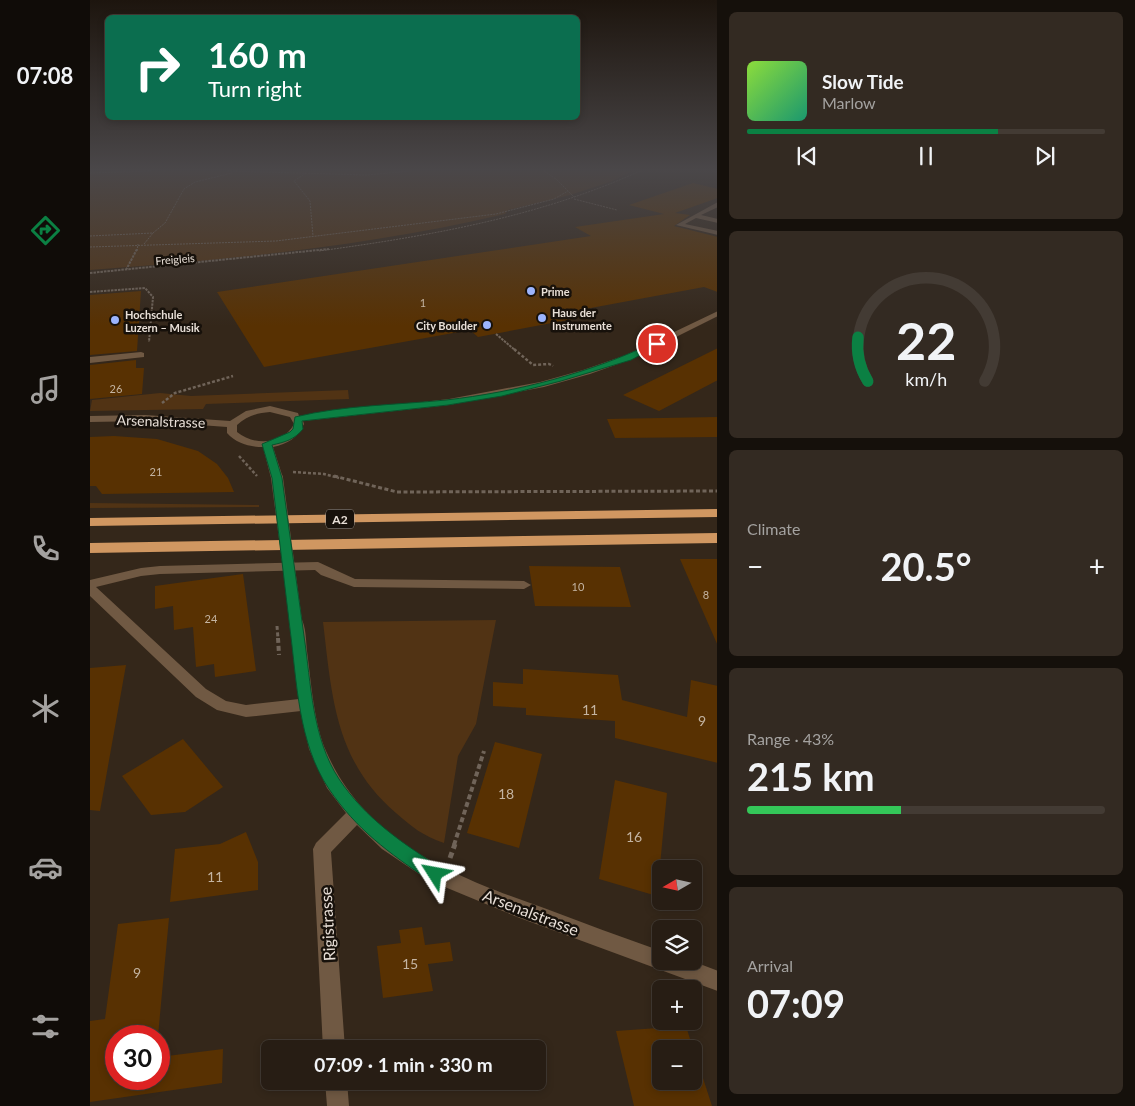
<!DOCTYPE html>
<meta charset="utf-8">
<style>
:root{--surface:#271d14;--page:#332a22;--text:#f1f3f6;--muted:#a4a2a0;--line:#433b34;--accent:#0b8043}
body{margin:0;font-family:Lato,sans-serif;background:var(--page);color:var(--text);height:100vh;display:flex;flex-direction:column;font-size:19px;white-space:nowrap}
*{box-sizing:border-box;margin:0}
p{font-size:16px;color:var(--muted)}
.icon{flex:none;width:28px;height:28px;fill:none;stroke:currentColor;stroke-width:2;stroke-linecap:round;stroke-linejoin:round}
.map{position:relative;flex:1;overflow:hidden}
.sheet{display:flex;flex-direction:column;gap:12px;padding:12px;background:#15100b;width:418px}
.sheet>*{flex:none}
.top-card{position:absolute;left:15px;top:15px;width:475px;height:105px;border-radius:8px;box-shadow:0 2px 8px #0003,0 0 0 1px var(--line);background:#0b6e4f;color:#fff;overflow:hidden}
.needle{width:32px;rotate:261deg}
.buttons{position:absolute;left:562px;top:860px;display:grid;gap:10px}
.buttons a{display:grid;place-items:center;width:50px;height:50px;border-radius:8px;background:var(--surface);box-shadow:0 2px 8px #0003,0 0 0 1px var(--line);font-size:25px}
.speed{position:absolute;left:15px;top:1025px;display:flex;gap:10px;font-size:25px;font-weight:700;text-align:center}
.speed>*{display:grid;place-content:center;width:65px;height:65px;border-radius:50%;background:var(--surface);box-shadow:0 2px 8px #0003,0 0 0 1px var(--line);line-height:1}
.speed .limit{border:8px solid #d22;background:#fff;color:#111}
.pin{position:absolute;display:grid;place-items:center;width:42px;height:42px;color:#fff;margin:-21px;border:2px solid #fff;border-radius:50%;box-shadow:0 1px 5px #0007}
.me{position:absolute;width:55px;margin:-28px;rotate:304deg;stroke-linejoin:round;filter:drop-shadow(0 0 4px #0008)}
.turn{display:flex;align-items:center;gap:18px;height:105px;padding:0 20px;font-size:22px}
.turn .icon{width:65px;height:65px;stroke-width:2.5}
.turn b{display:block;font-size:35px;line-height:42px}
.big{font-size:38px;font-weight:700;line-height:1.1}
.sheet .card{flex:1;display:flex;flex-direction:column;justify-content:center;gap:8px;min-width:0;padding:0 18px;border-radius:8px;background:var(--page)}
.sheet .dial{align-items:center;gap:0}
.dial svg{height:130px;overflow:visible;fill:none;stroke:var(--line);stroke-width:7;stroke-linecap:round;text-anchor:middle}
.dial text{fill:var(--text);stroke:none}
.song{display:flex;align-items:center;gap:15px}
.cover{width:60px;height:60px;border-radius:8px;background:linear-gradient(135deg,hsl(90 70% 55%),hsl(160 70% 35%))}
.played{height:5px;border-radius:2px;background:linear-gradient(90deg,var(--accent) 70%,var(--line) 70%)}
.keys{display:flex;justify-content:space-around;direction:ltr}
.heat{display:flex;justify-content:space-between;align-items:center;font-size:28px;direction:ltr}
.charge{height:8px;border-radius:4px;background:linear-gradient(90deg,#34c759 43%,var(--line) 0)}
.trip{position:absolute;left:171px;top:1040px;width:285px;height:50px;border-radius:8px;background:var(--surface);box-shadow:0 2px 8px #0003,0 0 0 1px var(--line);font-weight:700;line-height:50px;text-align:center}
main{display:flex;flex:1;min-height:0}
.tab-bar{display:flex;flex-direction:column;width:90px;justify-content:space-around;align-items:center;background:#100c08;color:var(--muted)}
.tab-bar .icon{width:35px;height:35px}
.tab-bar .active{color:var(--accent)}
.tab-bar b{font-size:22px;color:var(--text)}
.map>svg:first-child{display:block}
</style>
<main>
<nav class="tab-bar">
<b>07:08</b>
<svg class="icon active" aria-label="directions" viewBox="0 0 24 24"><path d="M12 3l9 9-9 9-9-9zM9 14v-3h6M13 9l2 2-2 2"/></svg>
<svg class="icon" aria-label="music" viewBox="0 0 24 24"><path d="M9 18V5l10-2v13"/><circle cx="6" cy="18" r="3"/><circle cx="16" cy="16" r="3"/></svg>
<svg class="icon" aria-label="phone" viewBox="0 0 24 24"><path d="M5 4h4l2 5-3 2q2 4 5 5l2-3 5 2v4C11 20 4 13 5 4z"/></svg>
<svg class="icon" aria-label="climate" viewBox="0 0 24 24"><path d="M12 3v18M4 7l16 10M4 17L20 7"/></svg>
<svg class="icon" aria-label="car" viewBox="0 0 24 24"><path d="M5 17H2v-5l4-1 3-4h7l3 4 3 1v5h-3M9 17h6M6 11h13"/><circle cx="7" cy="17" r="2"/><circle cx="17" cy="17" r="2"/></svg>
<svg class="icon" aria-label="filters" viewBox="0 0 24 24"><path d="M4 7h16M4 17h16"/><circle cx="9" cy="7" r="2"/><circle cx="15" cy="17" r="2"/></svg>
</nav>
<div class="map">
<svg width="628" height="1106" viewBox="0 0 628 1106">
<rect width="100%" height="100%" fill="#34271a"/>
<path fill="#513314" d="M 0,171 L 542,171 L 520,182 L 480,195 L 418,210 L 415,214 C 278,246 140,260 0,270 Z
M 258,390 L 259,399 L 116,404 L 113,409 L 0,411 L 2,400 L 70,393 L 101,396 Z
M 0,503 L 169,505 L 169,507 L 0,508 Z
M 406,620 L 386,724 L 368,756 L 354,843 C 333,836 322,827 306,813 C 245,761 242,697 233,622 Z"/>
<path fill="#583102" d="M 603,183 L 628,189 L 628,198 L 585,213 L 600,215 L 584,226 L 628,237 L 628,292 L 614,287 L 490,310 L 499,316 L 388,337 L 380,330 L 174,367 L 127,292 L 501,236 L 485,227 L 574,214 L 539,205 Z
M 51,291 L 47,351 L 0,355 L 0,295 Z
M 628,348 L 628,380 L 569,411 L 533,395 Z
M 46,360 L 46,368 L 54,368 L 52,394 L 0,399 L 0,365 Z
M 628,417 L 628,437 L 525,438 L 517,419 Z
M 24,436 L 67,439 L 108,451 L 127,464 L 138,478 L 144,492 L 12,494 L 6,486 L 0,486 L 0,437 Z
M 590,559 L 628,559 L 628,646 Z
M 439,566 L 530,567 L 541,607 L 445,606 Z
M 153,574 L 166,671 L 125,677 L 124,664 L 106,667 L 103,627 L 84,630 L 83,606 L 65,609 L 65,586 Z
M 36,665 L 10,811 L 0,810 L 0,668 Z
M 433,669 L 528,675 L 532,700 L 597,717 L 601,680 L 628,686 L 628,763 L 525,738 L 525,721 L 436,715 L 436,708 L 403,706 L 403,682 L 433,684 Z
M 93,739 L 133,787 L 95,812 L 61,815 L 32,776 Z
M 405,742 L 452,754 L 429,848 L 377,833 Z
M 525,780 L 577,793 L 567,896 L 509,879 Z
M 156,832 L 168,862 L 168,890 L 80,902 L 85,849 L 130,844 Z
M 79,918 L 68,1036 L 26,1036 L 26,1079 L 69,1079 L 69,1057 L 133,1049 L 132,1083 L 0,1102 L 0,1021 L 15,1019 L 28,924 Z
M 332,927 L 335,945 L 360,942 L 363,961 L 338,964 L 343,991 L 293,998 L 287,946 L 311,943 L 309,930 Z
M 596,1026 L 603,1049 L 571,1049 L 571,1081 L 604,1081 L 604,1050 L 622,1106 L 544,1106 L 526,1031 Z"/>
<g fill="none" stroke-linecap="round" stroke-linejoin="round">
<path stroke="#706459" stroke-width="1" stroke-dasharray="2 1" stroke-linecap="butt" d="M 137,171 L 277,175 L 320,171
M 454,171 L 466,179 L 484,197
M 0,173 L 61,171
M 216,173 L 204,181 L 220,201 L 223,236
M 484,199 L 527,210
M 0,236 L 63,233 L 75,223 L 94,189 L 105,182 L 142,173
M 54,244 L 63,233
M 0,247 L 186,241 L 406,214 L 464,199 L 478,191
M 47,251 L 48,244
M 229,251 C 339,236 449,217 550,171"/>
<path stroke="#706459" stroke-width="2" stroke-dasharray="2.5 1" stroke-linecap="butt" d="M 36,270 L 47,249
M 0,273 L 239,249
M 0,292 L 55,288 L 63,297 L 59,342
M 406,334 L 426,351"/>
<path stroke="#706459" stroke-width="2.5" stroke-dasharray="3 2" stroke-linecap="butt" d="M 424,349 L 443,365 L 459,364 L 463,366
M 72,403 L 85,393 L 143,376
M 149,456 L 167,476
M 203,472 L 234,474 L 249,478"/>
<path stroke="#706459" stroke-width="3" stroke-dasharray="4 2.5" stroke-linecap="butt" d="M 244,476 L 307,492 L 628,491"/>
<path stroke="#706459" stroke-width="4" stroke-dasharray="5 3" stroke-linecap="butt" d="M 364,845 L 394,751"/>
<path stroke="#706459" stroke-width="5" stroke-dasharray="6 4" stroke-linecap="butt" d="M 360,858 L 365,844"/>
<path fill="#705943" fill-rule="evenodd" d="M 628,202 L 628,207 L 611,215 L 628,219 L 628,223 L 606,218 L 595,224 L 628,231 L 628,235 L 586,225 Z
M 628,311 L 628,316 L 542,359 L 500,374 L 454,387 L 359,405 L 213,421 L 214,424 C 207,438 198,444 183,447 L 193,478 L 187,481 L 181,478 L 173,447 C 159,447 146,443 137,433 L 137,427 L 55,421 L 0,422 L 0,416 L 55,415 L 140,421 L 156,411 L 180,406 L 208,413 L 209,416 L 359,399 L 450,382 L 493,370 L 536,355 ZM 180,412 L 200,417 L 204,424 C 193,445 164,446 147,432 L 147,425 C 157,416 167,413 180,412 Z
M 51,352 L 54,353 L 54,357 L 0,363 L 0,357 Z
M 228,562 L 265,579 L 434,581 L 441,585 L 434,589 L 264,587 L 231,575 L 225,570 L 70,574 L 51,576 L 6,587 L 116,689 L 136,701 L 156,705 L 209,699 L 199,621 L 201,618 L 211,618 C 216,626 216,641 217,651 C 221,681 224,724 236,751 C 276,843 366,877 454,908 C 493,923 532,937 571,951 L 571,961 L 602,961 L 628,971 L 628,991 L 427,917 L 338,880 L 292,849 L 267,825 L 241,852 L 255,1049 L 233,1049 L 223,849 L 226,843 L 256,813 L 237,788 L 219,749 L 211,711 L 156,717 L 127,710 L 106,697 L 0,596 L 0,580 L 51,568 L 70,566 Z
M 235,1081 L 257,1081 L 259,1106 L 237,1106 Z"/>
<path fill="#d09761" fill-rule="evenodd" d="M 628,509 L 628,517 L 0,526 L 0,518 Z
M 628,533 L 628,543 L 0,553 L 0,543 Z"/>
<path stroke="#706459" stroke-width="3" stroke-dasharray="4 2.5" stroke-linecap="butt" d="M 187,626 L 188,639"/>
<path stroke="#706459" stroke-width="4" stroke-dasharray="5 3" stroke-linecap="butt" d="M 188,638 L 189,655"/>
<path stroke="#705943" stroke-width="12" d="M 187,478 L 206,621"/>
</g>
<linearGradient id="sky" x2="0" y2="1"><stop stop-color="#1d150e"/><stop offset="0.52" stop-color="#4a4749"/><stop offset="1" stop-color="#4a4749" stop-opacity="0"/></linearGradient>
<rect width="628" height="326" fill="url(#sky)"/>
<path fill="#0b8043" stroke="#07532c" d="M 565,342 L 571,344 L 541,360 L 471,381 L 412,396 L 358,405 L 212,421 L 213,429 C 204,440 195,442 182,445 L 192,478 C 199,531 207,584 214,636 C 221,683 222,738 249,779 C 275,818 312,843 351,868 L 353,874 L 351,880 L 345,882 L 339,880 C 299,853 266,829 239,789 C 208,743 207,682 200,629 C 194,579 188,528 182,478 L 172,444 L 200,432 L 203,429 L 205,417 C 254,405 306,405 356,400 C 427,392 500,373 565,342 Z"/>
<g fill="#9cb4fd" stroke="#17110b" stroke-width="2">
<circle cx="441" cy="291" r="5"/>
<circle cx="452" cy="318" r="5"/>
<circle cx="25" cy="320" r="5"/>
<circle cx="397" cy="325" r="5"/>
</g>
<g text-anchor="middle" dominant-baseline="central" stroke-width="5" stroke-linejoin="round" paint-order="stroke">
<g font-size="11" fill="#e8dfd7" stroke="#17110b">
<text transform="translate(85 259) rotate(-5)">Freigleis</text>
</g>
<g font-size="11" font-weight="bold" fill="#e8dfd7" stroke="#17110b" text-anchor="start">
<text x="451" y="291">Prime</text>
<text x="462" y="312">Haus der<tspan x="462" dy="13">Instrumente</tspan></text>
<text x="35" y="314">Hochschule<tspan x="35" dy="13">Luzern – Musik</tspan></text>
<text x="387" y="325" text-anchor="end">City Boulder</text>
</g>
<g font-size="11" fill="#c4b4a2">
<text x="333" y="302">1</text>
<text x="26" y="388">26</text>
<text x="66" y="471">21</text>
<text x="488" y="586">10</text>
<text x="616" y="594">8</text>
<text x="121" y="618">24</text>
</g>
<rect fill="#17110b" stroke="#a9a19a" stroke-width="1" x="236" y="509.5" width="28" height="19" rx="4"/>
<g font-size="12" font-weight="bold" fill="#e8dfd7">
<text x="250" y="519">A2</text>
</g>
<g font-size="14" fill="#e8dfd7" stroke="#17110b">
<text transform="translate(71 421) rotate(2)">Arsenalstrasse</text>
</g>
<g font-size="14" fill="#c4b4a2">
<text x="500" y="709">11</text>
<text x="612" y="720">9</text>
<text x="416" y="793">18</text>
<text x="544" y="836">16</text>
<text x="125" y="876">11</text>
<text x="320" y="963">15</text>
<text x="47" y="972">9</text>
</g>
<g font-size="16" fill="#e8dfd7" stroke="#17110b">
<text transform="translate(441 912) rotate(21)">Arsenalstrasse</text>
<text transform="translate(237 924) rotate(-93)">Rigistrasse</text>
</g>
</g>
</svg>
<div class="buttons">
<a><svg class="needle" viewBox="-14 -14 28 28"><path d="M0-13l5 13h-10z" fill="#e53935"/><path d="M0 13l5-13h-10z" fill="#a4a2a0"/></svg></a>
<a><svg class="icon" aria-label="layers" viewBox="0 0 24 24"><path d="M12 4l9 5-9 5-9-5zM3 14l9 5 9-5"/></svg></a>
<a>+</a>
<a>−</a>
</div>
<div class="speed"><div class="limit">30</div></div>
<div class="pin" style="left:567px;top:344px;background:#d93025"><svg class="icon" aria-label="arrive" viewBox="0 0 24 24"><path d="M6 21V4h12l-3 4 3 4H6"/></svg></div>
<svg class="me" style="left:345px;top:874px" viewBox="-20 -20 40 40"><path d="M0-17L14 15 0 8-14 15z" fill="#0b8043" stroke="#fff" stroke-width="4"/></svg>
<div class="trip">07:09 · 1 min · 330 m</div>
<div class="top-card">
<div class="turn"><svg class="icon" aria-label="right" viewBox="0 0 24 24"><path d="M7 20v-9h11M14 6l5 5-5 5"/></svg><div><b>160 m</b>Turn right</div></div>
</div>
</div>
<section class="sheet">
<div class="card">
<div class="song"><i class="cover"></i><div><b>Slow Tide</b><p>Marlow</p></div></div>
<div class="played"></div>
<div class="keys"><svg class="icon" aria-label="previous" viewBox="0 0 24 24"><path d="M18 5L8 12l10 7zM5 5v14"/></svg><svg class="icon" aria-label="pause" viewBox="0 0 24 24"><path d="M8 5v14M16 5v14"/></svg><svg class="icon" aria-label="next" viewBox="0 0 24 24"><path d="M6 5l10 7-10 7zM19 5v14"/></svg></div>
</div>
<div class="card dial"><svg viewBox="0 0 100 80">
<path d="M14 69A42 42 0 1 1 86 69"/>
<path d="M14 69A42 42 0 0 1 8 42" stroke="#0b8043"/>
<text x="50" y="56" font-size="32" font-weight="700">22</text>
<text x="50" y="72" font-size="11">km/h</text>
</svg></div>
<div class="card"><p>Climate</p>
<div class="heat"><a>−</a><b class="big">20.5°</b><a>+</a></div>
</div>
<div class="card"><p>Range · 43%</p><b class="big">215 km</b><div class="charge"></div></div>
<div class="card"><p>Arrival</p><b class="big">07:09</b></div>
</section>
</main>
